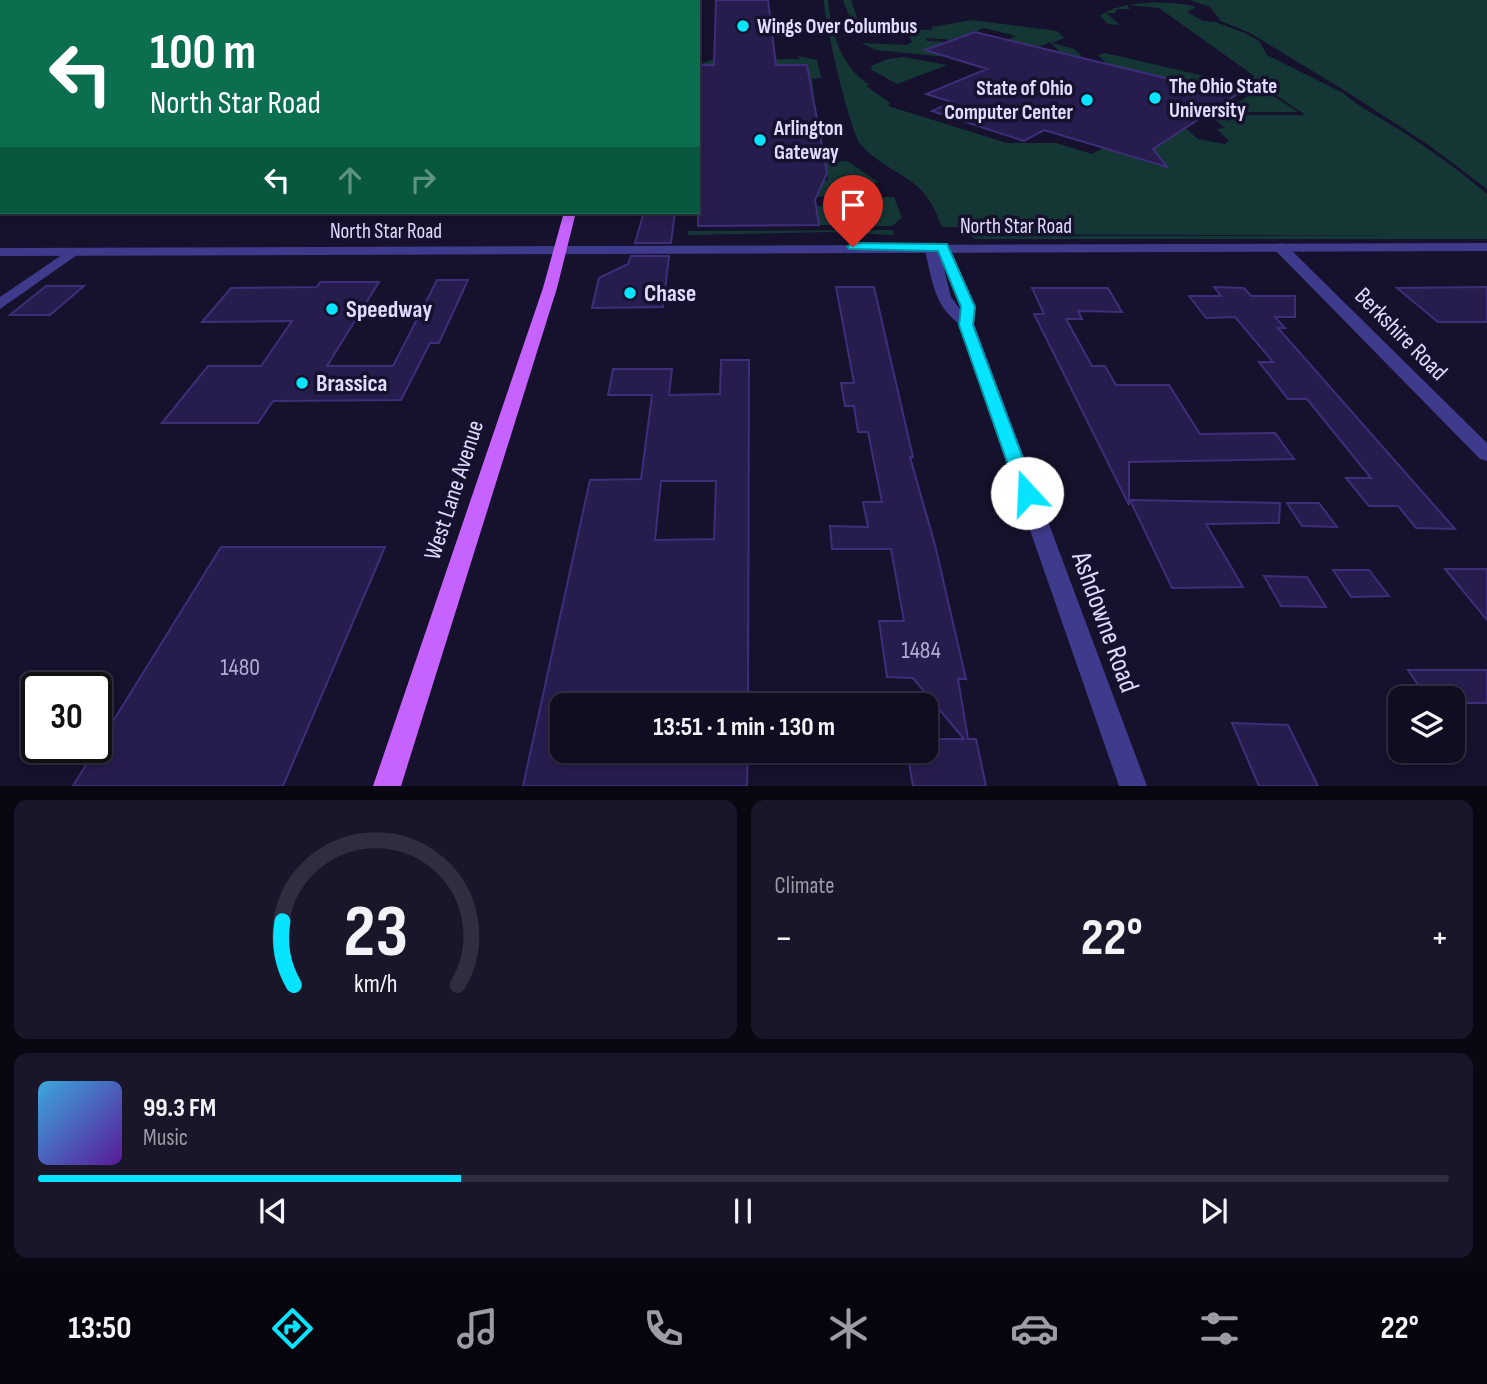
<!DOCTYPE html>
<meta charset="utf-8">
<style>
:root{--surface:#100d21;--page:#19162a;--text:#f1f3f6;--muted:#9c9ca5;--line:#302d3f;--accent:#08e4ff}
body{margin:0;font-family:"Sofia Sans Condensed",sans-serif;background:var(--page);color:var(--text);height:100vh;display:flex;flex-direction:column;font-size:26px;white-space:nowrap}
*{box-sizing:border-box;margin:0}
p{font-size:23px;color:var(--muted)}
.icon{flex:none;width:38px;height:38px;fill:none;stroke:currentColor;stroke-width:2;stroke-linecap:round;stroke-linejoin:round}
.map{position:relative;height:786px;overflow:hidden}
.sheet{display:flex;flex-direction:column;gap:14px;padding:14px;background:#090712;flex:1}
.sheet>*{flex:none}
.guide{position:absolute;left:0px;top:0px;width:700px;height:214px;box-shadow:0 4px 10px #0003,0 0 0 2px var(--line);background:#0b6e4f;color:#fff;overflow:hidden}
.controls{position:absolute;left:1388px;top:686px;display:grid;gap:14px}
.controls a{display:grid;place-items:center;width:77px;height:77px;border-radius:14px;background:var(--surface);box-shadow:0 4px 10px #0003,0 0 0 2px var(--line);font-size:35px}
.speed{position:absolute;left:21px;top:672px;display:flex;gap:14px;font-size:35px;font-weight:700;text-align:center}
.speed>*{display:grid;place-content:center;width:91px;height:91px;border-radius:50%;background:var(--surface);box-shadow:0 4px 10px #0003,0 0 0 2px var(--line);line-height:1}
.speed .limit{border:4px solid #111;border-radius:10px;background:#fff;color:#111}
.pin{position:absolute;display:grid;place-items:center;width:60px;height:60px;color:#fff;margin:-72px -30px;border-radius:50% 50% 50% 0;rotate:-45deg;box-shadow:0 0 7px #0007}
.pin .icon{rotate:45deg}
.me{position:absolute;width:77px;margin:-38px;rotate:340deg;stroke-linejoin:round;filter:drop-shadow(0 0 5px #0008)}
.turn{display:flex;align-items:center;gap:24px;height:147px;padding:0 35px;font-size:32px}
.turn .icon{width:91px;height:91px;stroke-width:2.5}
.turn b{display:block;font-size:49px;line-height:60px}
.lanes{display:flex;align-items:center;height:66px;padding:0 35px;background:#0003;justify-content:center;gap:35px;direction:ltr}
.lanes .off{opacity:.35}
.big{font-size:52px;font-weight:700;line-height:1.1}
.sheet .card{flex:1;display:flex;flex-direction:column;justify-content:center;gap:10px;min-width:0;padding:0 24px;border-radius:14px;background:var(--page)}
.sheet .dial{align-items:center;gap:0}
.dial svg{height:182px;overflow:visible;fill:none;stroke:var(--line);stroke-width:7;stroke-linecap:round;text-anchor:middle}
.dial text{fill:var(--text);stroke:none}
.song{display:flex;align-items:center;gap:21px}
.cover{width:84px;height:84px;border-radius:10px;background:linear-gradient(135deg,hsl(200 70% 55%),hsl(270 70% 35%))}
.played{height:7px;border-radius:4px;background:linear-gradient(90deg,var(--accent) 30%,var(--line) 30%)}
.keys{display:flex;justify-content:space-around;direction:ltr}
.heat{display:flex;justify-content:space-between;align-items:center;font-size:38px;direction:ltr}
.sheet .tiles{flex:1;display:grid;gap:14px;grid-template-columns:1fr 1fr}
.card:last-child{grid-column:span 2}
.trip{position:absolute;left:550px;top:693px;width:388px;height:70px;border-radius:14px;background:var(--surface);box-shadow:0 4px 10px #0003,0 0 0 2px var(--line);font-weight:700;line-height:70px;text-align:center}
.menu{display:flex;height:112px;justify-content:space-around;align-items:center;background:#06050d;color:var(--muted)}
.menu .icon{width:49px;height:49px}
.menu .active{color:var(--accent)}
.menu b{font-size:32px;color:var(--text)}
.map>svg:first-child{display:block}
</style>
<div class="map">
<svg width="1487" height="786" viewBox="0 0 1487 786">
<rect width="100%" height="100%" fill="#16112c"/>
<path fill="#143736" d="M 824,0 L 828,0 C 831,32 841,68 870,85 L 866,86 L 890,103 L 888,106 L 1007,143 L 1056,143 L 1092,154 L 1103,148 L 1165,167 L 1153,149 L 1185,128 L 1198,139 L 1225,144 L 1229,141 L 1217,129 L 1225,128 L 1213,118 L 1227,110 L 1250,115 L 1306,115 L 1253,80 L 1254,76 L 1243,68 L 1159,8 L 1127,5 L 1130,9 L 1117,9 L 1115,13 L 1106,13 L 1120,25 L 1108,24 L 1100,16 C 1120,0 1175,0 1196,7 L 1187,12 L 1203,21 L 1215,22 L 1245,33 L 1259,41 L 1267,55 L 1343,93 C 1362,109 1381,118 1403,132 C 1432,151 1460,171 1487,194 L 1487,239 L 976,239 L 970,236 L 1410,236 L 977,234 L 957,227 L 942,227 C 923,172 896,181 861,145 C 851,135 823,17 824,0 Z
M 843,0 L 851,0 L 860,26 L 872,30 L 932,30 L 932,27 L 972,20 L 1057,31 L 1064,38 L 1052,43 L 1074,49 L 1084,58 L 1060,52 L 1050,42 L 1020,55 L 980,51 L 1016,36 L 984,28 L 953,40 L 926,38 L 927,41 L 946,42 L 926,50 L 947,57 L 876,50 L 861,43 L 907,45 L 912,42 L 909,36 L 874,33 L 875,37 L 856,34 Z
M 1190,0 L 1487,0 L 1487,189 L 1430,146 L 1344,90 L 1250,33 L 1221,21 L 1210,7 Z
M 1105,53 L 1230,82 L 1252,82 L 1298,112 L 1247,112 L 1230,108 L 1248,96 L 1107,64 L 1098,55 Z
M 797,56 L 817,60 L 821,78 L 812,79 L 815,98 L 807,65 L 698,65 L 711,60 L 800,59 Z
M 903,57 L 947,65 L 897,84 L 872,70 L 871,66 L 888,59 Z
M 847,161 L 878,182 L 845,195 L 817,197 L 815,181 L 828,180 L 825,162 Z
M 876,197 L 894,197 L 902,218 L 892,226 L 819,225 L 816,206 L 847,205 Z
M 892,230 L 894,235 L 831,232 L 688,235 L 688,231 Z"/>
<path fill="#271c4e" stroke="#3e2e7a" stroke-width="2" fill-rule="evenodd" d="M 716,0 L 768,0 L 776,65 L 807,65 L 827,173 L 815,200 L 819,225 L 698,226 L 698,65 L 714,65 Z
M 975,32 L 1107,64 L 1236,95 L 1153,149 L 1167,167 L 1044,130 L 1024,141 L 932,111 L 952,102 L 926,94 L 987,69 L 925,50 Z
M 644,212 L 675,212 L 671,243 L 635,243 Z
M 631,256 L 669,256 L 663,307 L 592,308 L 599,278 L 628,264 Z
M 437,280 L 468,280 L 439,343 L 430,343 L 401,400 L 273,401 L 258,423 L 162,423 L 208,366 L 261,366 L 292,321 L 202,322 L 231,288 L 317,287 L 320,282 L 379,282 L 327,366 L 393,366 Z
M 46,286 L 84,286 L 50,315 L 10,315 Z
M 836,287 L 874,287 L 913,457 L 910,457 L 935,545 L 966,679 L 958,679 L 968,739 L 976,739 L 986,786 L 913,786 L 907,751 L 926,751 L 926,739 L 964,739 L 913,678 L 887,677 L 879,621 L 904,621 L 891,549 L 832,549 L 830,526 L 868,527 L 863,502 L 882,502 L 868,432 L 858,432 L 854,406 L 845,406 L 841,383 L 854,383 Z
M 1214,287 L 1244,288 L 1251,296 L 1295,296 L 1295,317 L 1275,317 L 1285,328 L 1278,328 L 1455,529 L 1416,528 L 1398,506 L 1369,506 L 1346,478 L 1371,478 L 1307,399 L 1288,399 L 1259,362 L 1273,362 L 1235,317 L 1206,318 L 1189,296 L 1221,296 Z
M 1487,287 L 1487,322 L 1438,322 L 1397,288 Z
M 1032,288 L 1108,288 L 1122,312 L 1078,311 L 1082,319 L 1066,319 L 1092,366 L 1105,366 L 1116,385 L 1169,385 L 1200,434 L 1275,433 L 1294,459 L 1129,462 L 1129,505 L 1034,314 L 1044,314 Z
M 721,360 L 749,360 L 748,705 L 562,705 L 562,752 L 748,751 L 747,786 L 523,786 L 590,480 L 641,479 L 652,395 L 608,395 L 613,369 L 672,369 L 669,395 L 720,394 ZM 661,481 L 716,481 L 714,539 L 655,540 Z
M 1130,500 L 1280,503 L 1279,523 L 1206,524 L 1243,587 L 1172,588 Z
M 1287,503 L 1319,503 L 1337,527 L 1302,526 Z
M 221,547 L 385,547 L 283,786 L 73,786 Z
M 1445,569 L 1487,569 L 1487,620 Z
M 1333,570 L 1369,570 L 1389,596 L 1351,597 Z
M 1264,576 L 1307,577 L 1326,607 L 1281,606 Z
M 1408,670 L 1487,670 L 1487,703 L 1452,703 L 1452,698 L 1427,698 Z
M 1232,723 L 1288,725 L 1318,786 L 1259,786 Z"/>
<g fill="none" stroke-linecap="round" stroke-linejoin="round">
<path fill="#3f3b8c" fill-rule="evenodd" d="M 931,243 L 937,246 L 948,244 L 976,307 L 973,321 L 1147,786 L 1119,786 L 958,323 C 932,303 932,276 924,247 ZM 942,261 L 960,307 L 960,309 L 951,297 Z
M 1280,243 L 1285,244 L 1487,443 L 1487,461 L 1480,459 L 1275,250 L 1273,247 Z
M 72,248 L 79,252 L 77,255 L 0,309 L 0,297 Z"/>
<path fill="#3f3b8c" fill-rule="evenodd" d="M 1487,243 L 1487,251 L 0,256 L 0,248 Z"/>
<path fill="#c663ff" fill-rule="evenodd" d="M 581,0 L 589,0 L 589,2 L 581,2 Z
M 605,0 L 613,0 L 614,2 L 606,2 Z
M 564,212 L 576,212 L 557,288 L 401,786 L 373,786 L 543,288 Z"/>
</g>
<path fill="#08e4ff" stroke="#0594a6" stroke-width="2" d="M 853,243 L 947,244 L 975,307 L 973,325 L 1036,493 L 1033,498 L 1020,498 L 1018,493 L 959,325 L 961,307 L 938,251 L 849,249 L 847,247 Z"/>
<g fill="#08e4ff" stroke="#16112c" stroke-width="2.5">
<circle cx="743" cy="26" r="7"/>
<circle cx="1155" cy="98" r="7"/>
<circle cx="1087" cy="100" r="7"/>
<circle cx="760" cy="140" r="7"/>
<circle cx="630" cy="293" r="7"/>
<circle cx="332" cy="309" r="7"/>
<circle cx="302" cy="383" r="7"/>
</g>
<g text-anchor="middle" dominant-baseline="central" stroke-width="7" stroke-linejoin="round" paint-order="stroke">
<g font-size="21" font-weight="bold" fill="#e1dcff" stroke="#16112c" text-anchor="start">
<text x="757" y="26">Wings Over Columbus</text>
<text x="1169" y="86">The Ohio State<tspan x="1169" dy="24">University</tspan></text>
<text x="1073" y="88" text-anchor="end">State of Ohio<tspan x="1073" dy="24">Computer Center</tspan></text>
<text x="774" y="128">Arlington<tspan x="774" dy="24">Gateway</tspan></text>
</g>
<g font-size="21" fill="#e1dcff" stroke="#16112c">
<text x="1016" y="226">North Star Road</text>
<text x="386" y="231">North Star Road</text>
</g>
<g font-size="24" font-weight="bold" fill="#e1dcff" stroke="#16112c" text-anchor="start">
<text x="644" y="293">Chase</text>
<text x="346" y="309">Speedway</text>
<text x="316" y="383">Brassica</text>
</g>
<g font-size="24" fill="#e1dcff" stroke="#16112c">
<text transform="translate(1401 334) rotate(45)">Berkshire Road</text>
<text transform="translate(454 490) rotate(-72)">West Lane Avenue</text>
</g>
<g font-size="24" fill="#b2acd3">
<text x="921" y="650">1484</text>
<text x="240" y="667">1480</text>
</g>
<g font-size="28" fill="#e1dcff" stroke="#16112c">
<text transform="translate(1105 622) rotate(70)">Ashdowne Road</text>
</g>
</g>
</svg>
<div class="controls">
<a><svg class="icon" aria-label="layers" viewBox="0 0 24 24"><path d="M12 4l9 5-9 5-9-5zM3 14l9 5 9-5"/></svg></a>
</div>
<div class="speed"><div class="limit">30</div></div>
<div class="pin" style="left:853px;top:247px;background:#d93025"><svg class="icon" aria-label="arrive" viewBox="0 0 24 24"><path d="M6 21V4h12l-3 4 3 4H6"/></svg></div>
<svg class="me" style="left:1027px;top:493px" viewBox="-20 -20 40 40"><circle r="19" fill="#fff"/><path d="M0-13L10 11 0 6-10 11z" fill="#08e4ff"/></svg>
<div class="trip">13:51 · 1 min · 130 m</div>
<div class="guide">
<div class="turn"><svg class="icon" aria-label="left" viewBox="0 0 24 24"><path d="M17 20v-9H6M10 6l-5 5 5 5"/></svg><div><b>100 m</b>North Star Road</div></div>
<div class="lanes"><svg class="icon" aria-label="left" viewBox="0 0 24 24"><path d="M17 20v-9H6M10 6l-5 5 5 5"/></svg><svg class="icon off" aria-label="ahead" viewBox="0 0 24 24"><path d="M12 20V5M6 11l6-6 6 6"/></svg><svg class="icon off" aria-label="right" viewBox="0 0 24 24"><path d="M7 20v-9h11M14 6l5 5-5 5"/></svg></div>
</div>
</div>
<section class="sheet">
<div class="tiles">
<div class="card dial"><svg viewBox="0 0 100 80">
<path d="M14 69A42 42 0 1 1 86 69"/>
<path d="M14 69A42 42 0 0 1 9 41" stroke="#08e4ff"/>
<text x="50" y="56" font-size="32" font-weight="700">23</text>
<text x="50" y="72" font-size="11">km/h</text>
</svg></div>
<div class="card"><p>Climate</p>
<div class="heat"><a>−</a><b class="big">22°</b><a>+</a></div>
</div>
<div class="card">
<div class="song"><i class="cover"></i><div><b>99.3 FM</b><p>Music</p></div></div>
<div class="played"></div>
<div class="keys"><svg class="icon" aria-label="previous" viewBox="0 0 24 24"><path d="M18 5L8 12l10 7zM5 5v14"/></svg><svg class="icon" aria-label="pause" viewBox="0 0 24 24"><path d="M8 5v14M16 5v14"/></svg><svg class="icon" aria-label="next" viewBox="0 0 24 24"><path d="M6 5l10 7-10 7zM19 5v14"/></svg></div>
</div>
</div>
</section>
<nav class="menu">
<b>13:50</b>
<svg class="icon active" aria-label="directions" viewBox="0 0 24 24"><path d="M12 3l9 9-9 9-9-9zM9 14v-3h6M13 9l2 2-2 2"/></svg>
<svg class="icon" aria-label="music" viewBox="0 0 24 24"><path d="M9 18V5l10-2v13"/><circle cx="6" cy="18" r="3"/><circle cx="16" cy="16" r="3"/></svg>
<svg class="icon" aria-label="phone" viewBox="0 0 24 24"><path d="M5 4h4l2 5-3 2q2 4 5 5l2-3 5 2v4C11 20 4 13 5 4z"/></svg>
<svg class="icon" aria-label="climate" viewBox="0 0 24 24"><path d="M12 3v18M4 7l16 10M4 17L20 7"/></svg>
<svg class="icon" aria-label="car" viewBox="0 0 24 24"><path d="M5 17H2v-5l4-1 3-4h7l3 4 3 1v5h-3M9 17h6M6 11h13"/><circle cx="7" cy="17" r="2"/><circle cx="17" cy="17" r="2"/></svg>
<svg class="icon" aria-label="filters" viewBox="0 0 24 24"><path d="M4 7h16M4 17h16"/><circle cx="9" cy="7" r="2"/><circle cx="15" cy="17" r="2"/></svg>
<b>22°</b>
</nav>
